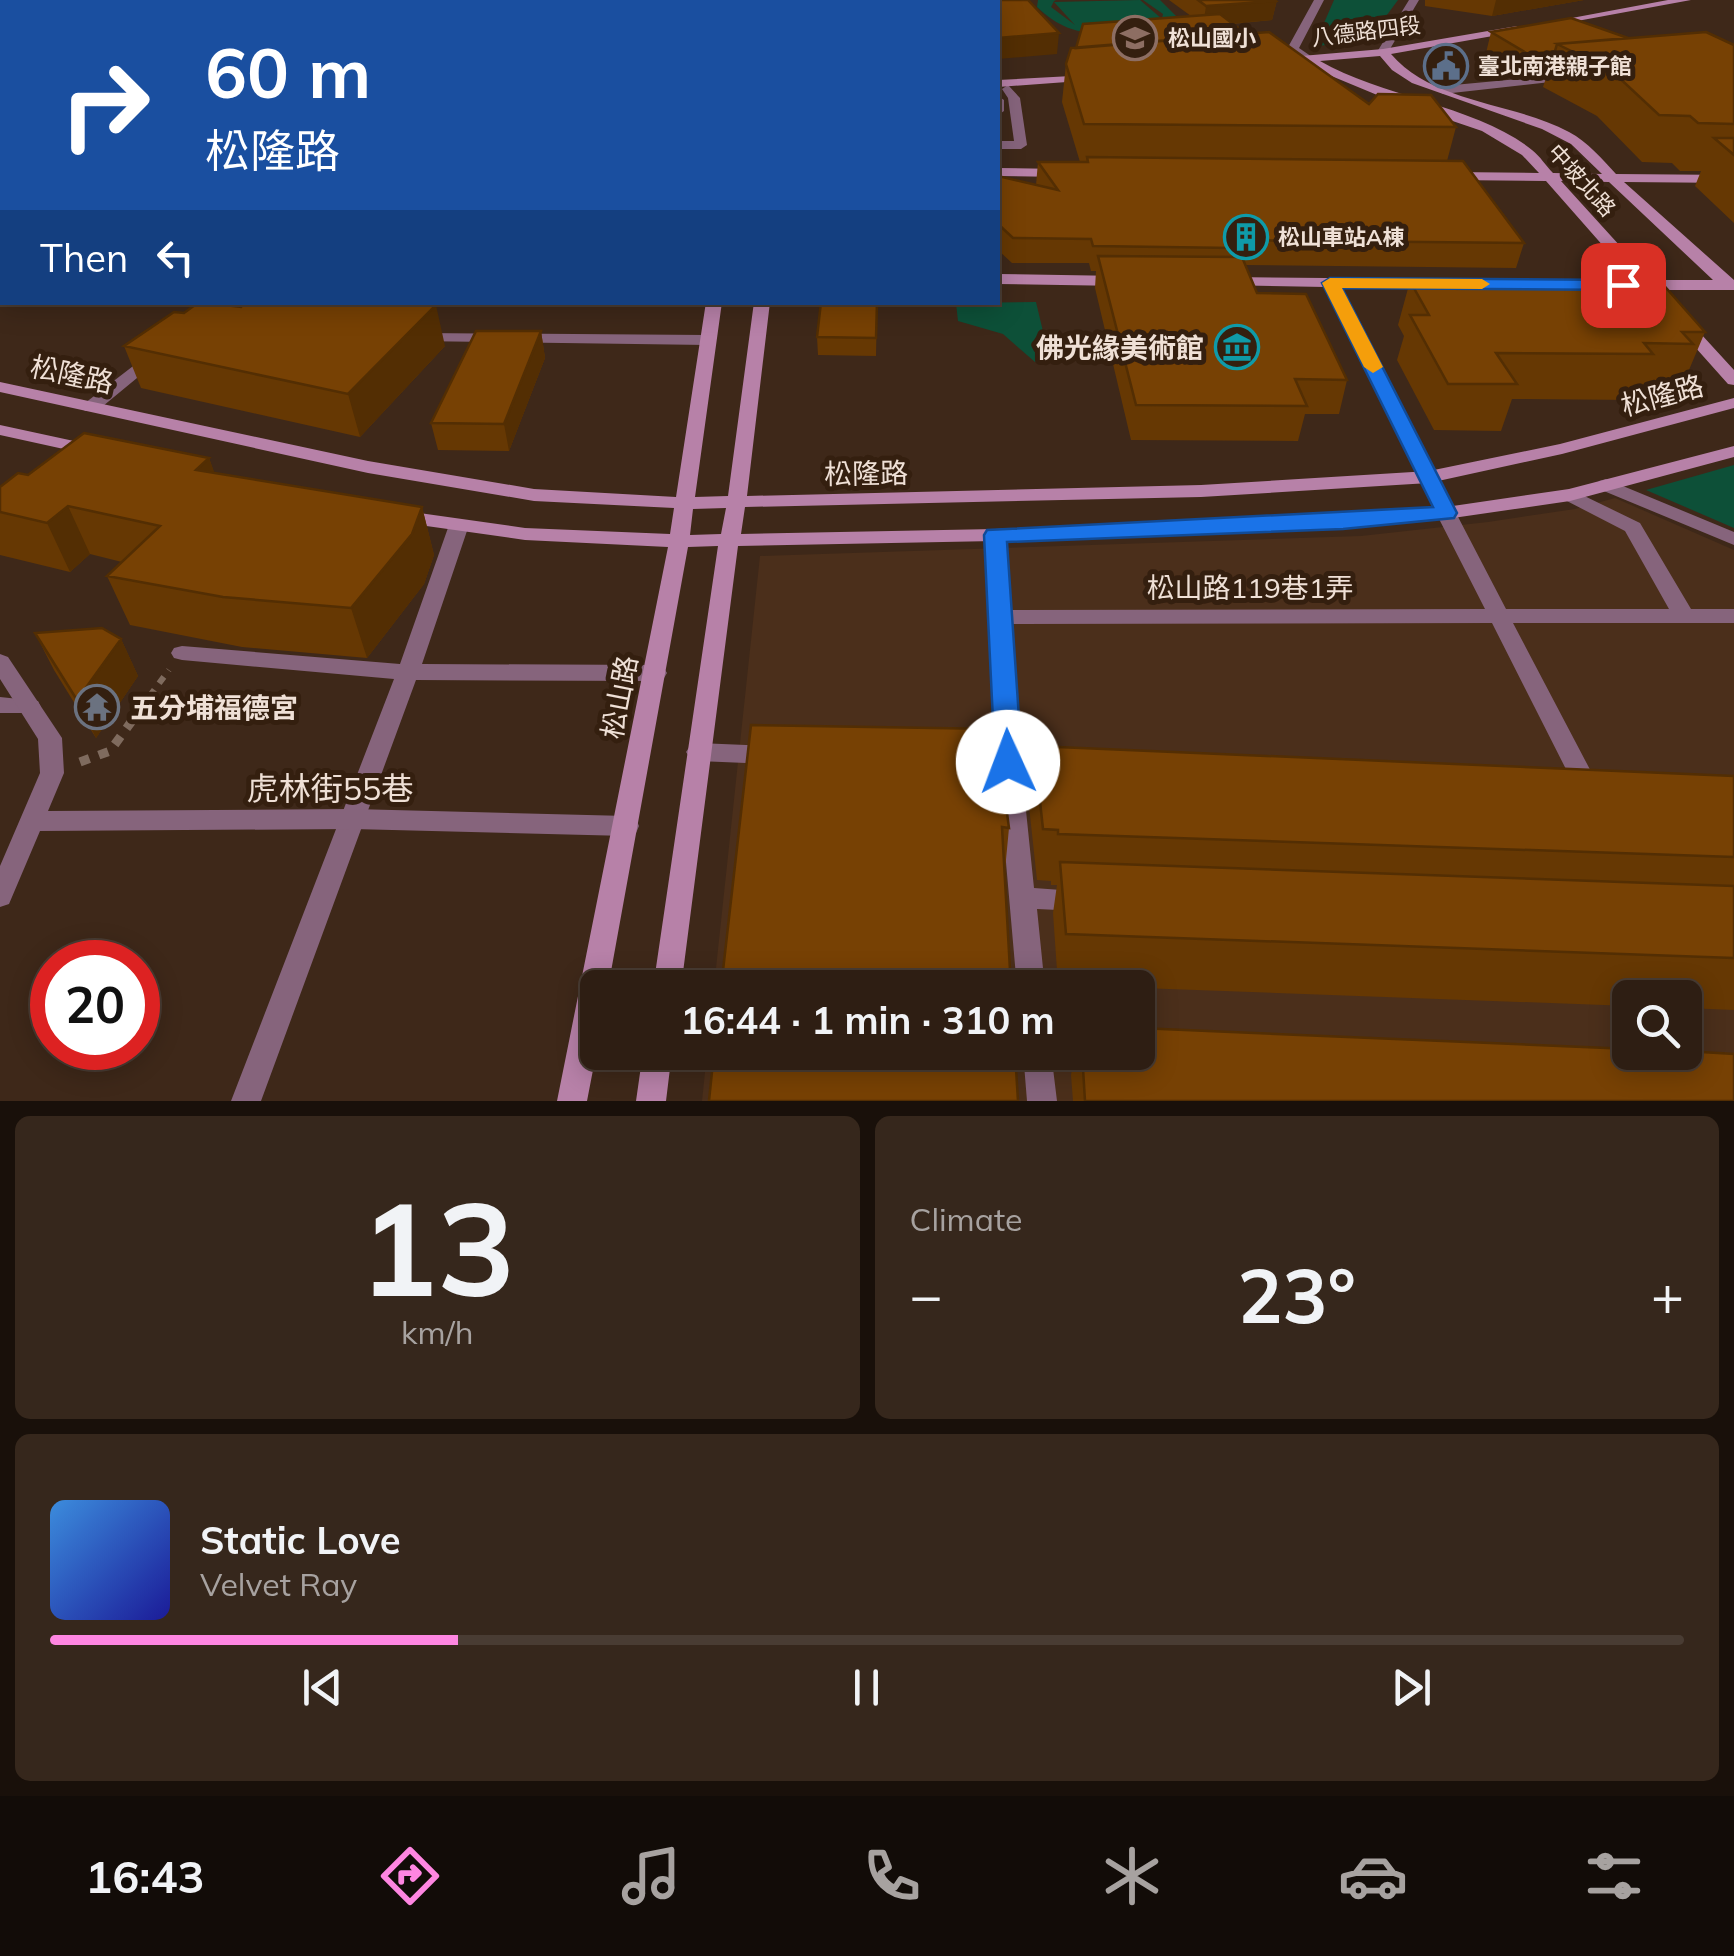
<!DOCTYPE html>
<meta charset="utf-8">
<style>
:root{--surface:#2e1e13;--page:#36271c;--text:#f1f3f6;--muted:#a7a2a0;--line:#493c33;--accent:#fe86e1}
body{margin:0;font-family:Mulish,"Noto Sans TC",sans-serif;background:var(--page);color:var(--text);height:100vh;display:flex;flex-direction:column;font-size:38px;white-space:nowrap}
*{box-sizing:border-box;margin:0}
p{font-size:32px;color:var(--muted)}
.icon{flex:none;width:55px;height:55px;fill:none;stroke:currentColor;stroke-width:2;stroke-linecap:round;stroke-linejoin:round}
.map{position:relative;height:1101px;overflow:hidden}
.drawer{display:flex;flex-direction:column;gap:15px;padding:15px;background:#19100a;flex:1}
.drawer>*{flex:none}
.top-card{position:absolute;left:0px;top:0px;width:1000px;height:305px;box-shadow:0 5px 25px #0003,0 0 0 2px var(--line);background:#1a4fa0;color:#fff;overflow:hidden}
.controls{position:absolute;left:1612px;top:980px;display:grid;gap:20px}
.controls a{display:grid;place-items:center;width:90px;height:90px;border-radius:15px;background:var(--surface);box-shadow:0 5px 25px #0003,0 0 0 2px var(--line);font-size:50px}
.speed{position:absolute;left:30px;top:940px;display:flex;gap:20px;font-size:50px;font-weight:700;text-align:center}
.speed>*{display:grid;place-content:center;width:130px;height:130px;border-radius:50%;background:var(--surface);box-shadow:0 5px 25px #0003,0 0 0 2px var(--line);line-height:1}
.speed .limit{border:15px solid #d22;background:#fff;color:#111}
.pin{position:absolute;display:grid;place-items:center;width:85px;height:85px;color:#fff;margin:-42px;border-radius:20px;box-shadow:0 5px 15px #0006}
.me{position:absolute;width:110px;margin:-55px;rotate:358deg;stroke-linejoin:round;filter:drop-shadow(0 0 8px #0008)}
.turn{display:flex;align-items:center;gap:35px;height:210px;padding:0 40px;font-size:45px}
.turn .icon{width:130px;height:130px;stroke-width:2.5}
.turn b{display:block;font-size:70px;line-height:85px}
.then{display:flex;align-items:center;height:95px;padding:0 40px;background:#0003;gap:20px;font-size:38px}
.big{font-size:75px;font-weight:700;line-height:1.1}
.drawer .card{flex:1;display:flex;flex-direction:column;justify-content:center;gap:15px;min-width:0;padding:0 35px;border-radius:15px;background:var(--page)}
.drawer .dial{align-items:center;gap:0}
.dial b{font-size:130px;line-height:1}
.song{display:flex;align-items:center;gap:30px}
.cover{width:120px;height:120px;border-radius:15px;background:linear-gradient(135deg,hsl(210 70% 55%),hsl(240 70% 35%))}
.played{height:10px;border-radius:5px;background:linear-gradient(90deg,var(--accent) 25%,var(--line) 25%)}
.keys{display:flex;justify-content:space-around;direction:ltr}
.heat{display:flex;justify-content:space-between;align-items:center;font-size:55px;direction:ltr}
.drawer .tiles{flex:1;display:grid;gap:15px;grid-template-columns:1fr 1fr}
.card:last-child{grid-column:span 2}
.trip{position:absolute;left:580px;top:970px;width:575px;height:100px;border-radius:15px;background:var(--surface);box-shadow:0 5px 25px #0003,0 0 0 2px var(--line);font-weight:700;line-height:100px;text-align:center}
.menu{display:flex;height:160px;justify-content:space-around;align-items:center;background:#120c08;color:var(--muted)}
.menu .icon{width:70px;height:70px}
.menu .current{color:var(--accent)}
.menu b{font-size:45px;color:var(--text)}
.map>svg:first-child{display:block}
</style>
<div class="map">
<svg width="1734" height="1101" viewBox="0 0 1734 1101">
<rect width="100%" height="100%" fill="#3e2819"/>
<path fill="#4b2f1b" fill-rule="evenodd" d="M 1615,498 L 1734,550 L 1734,1101 L 702,1101 L 707,1053 L 1138,1052 L 1138,988 L 714,987 L 760,556 L 1361,536 L 1488,522 L 1575,509 ZM 1630,998 L 1685,998 L 1685,1052 L 1630,1052 Z"/>
<path fill="#0d5038" d="M 1038,0 L 1056,0 L 1054,1 L 1051,7 L 1075,25 L 1054,2 L 1140,0 L 1162,19 L 1163,14 L 1143,0 L 1160,0 L 1179,19 C 1126,30 1081,50 1037,7 Z
M 1334,0 L 1398,0 L 1367,42 L 1314,46 Z
M 1036,302 L 1046,344 L 1069,344 L 1073,362 L 1035,362 L 1003,334 L 958,321 L 956,303 Z
M 1734,465 L 1734,528 L 1646,490 Z"/>
<g fill="none" stroke-linecap="round" stroke-linejoin="round">
<path stroke="#7f6b5e" stroke-width="6" stroke-dasharray="8 8" stroke-linecap="butt" d="M 140,709 L 169,670"/>
<path stroke="#7f6b5e" stroke-width="9" stroke-dasharray="10 10" stroke-linecap="butt" d="M 80,762 L 110,751 L 142,707"/>
<path fill="#86647c" fill-rule="evenodd" d="M 1573,74 L 1577,75 L 1577,79 L 1443,94 L 1437,90 L 1443,86 Z
M 1008,85 L 1020,98 L 1027,145 L 1021,149 L 998,149 L 998,141 L 1014,141 L 1008,98 L 1002,89 Z
M 420,333 L 707,335 L 715,340 L 707,345 L 414,341 L 414,335 Z
M 1606,479 L 1734,532 L 1734,545 L 1599,489 L 1597,485 L 1599,481 Z
M 1570,489 L 1640,523 L 1691,609 L 1734,609 L 1734,623 L 1513,623 L 1596,781 L 1593,787 L 1584,790 L 1575,787 L 1492,623 L 1011,624 L 1020,754 L 1064,758 L 1068,764 L 1064,770 L 1022,772 L 1034,888 L 1089,892 L 1093,900 L 1089,908 L 1080,911 L 1037,909 L 1045,988 L 1017,988 L 998,771 L 967,767 L 963,761 L 967,755 L 997,753 L 985,535 L 988,531 L 1002,531 L 1005,535 L 1010,610 L 1485,609 L 1436,513 L 1446,507 L 1456,513 L 1506,609 L 1669,609 L 1625,531 L 1563,499 L 1560,495 Z
M 459,519 L 469,525 L 422,664 L 656,665 L 664,668 L 667,673 L 664,678 L 656,681 L 416,680 L 261,1101 L 231,1101 L 394,679 L 182,660 L 174,658 L 171,653 L 174,648 L 182,646 L 400,664 L 449,525 Z
M 0,697 L 38,701 L 41,707 L 38,713 L 0,713 Z
M 698,743 L 771,746 L 779,749 L 783,755 L 779,761 L 771,764 L 698,761 L 690,758 L 686,752 L 690,746 Z
M 1023,1052 L 1051,1052 L 1057,1101 L 1027,1101 Z"/>
<path fill="#86647c" fill-rule="evenodd" d="M 1314,0 L 1324,0 L 1299,48 L 1315,59 L 1309,62 L 1287,49 Z
M 1409,0 L 1419,0 L 1387,54 L 1379,54 L 1377,52 Z
M 0,34 L 2,34 L 2,40 L 0,40 Z
M 998,96 L 1004,100 L 1004,111 L 998,115 Z
M 2,271 L 2,282 L 0,283 L 0,272 Z
M 1331,278 L 1339,283 L 1456,513 L 1453,517 L 1439,517 L 1436,513 L 1323,283 Z
M 154,350 L 160,351 L 160,359 L 97,411 L 85,411 L 82,407 L 85,403 Z
M 0,654 L 8,657 L 62,738 L 64,773 L 48,811 L 353,809 L 627,816 L 636,819 L 639,826 L 636,833 L 627,836 L 353,829 L 40,831 L 9,904 L 0,907 L 0,866 L 40,773 L 38,739 L 0,679 Z"/>
<path fill="#b781a8" fill-rule="evenodd" d="M 1668,0 L 1691,0 L 1550,26 L 1545,23 Z
M 1517,26 L 1522,29 L 1521,31 L 1391,54 C 1434,104 1514,102 1569,132 C 1588,142 1602,159 1616,174 L 1734,175 L 1734,183 L 1624,182 L 1734,280 L 1734,290 L 1657,290 L 1650,294 L 1628,285 L 1634,281 L 1546,181 L 1451,180 L 1444,176 L 1451,172 L 1539,173 L 1522,155 L 1482,131 L 1382,97 L 1329,75 L 1306,62 L 1278,64 L 1272,61 L 1278,58 L 1383,49 ZM 1380,56 L 1392,70 L 1412,83 L 1542,129 L 1571,144 L 1602,174 L 1553,173 C 1546,166 1540,156 1532,150 C 1480,107 1382,97 1320,61 ZM 1561,181 L 1609,182 L 1713,280 L 1651,280 Z
M 1090,75 L 1094,76 L 1094,80 L 998,87 L 998,80 Z
M 998,168 L 1062,169 L 1069,173 L 1062,177 L 998,176 Z
M 0,173 L 2,173 L 2,181 L 0,181 Z
M 0,218 L 2,218 L 2,226 L 0,226 Z
M 998,274 L 1122,276 L 1130,281 L 1122,286 L 998,284 Z
M 1226,277 L 1437,279 L 1445,284 L 1437,289 L 1221,285 L 1218,282 Z
M 706,302 L 722,302 L 695,497 L 728,496 L 754,302 L 770,302 L 747,496 L 1201,485 L 1429,471 L 1560,444 L 1734,398 L 1734,408 L 1562,454 L 1429,483 L 1201,497 L 745,507 L 741,534 L 995,529 L 1343,516 L 1446,507 L 1569,489 L 1734,446 L 1734,457 L 1570,501 L 1446,519 L 1343,528 L 995,541 L 738,546 L 681,988 L 653,988 L 718,546 L 688,547 L 608,988 L 598,988 L 598,1044 L 587,1101 L 557,1101 L 668,547 L 525,540 L 398,522 L 388,516 L 398,510 L 525,528 L 670,534 L 674,508 L 534,501 L 368,473 L 0,392 L 0,382 L 368,461 L 534,489 L 676,497 ZM 726,508 L 721,534 L 690,535 L 693,509 Z
M 1684,320 L 1690,322 L 1734,370 L 1734,385 L 1728,384 L 1678,328 L 1678,322 Z
M 0,425 L 97,446 L 100,450 L 91,455 L 0,435 Z
M 643,1052 L 672,1052 L 666,1101 L 636,1101 Z"/>
</g>
<path fill="#663803" d="M 196,0 L 735,0 L 735,2 L 194,2 Z
M 1169,0 L 1277,0 L 1272,20 L 1232,24 L 1246,34 L 1369,104 L 1456,127 L 1447,161 L 1524,243 L 1516,268 L 1245,265 L 1257,293 L 1347,380 L 1339,414 L 1305,414 L 1298,441 L 1131,440 L 1095,288 L 1096,271 L 1091,271 L 1089,263 L 1012,263 L 998,250 L 998,176 L 1036,185 L 1038,162 L 1080,162 L 1062,102 L 1066,64 L 1191,16 Z
M 1425,0 L 1584,0 L 1492,16 L 1425,6 Z
M 1491,32 L 1734,45 L 1734,223 L 1695,186 L 1701,171 L 1680,171 L 1672,163 L 1642,162 L 1597,116 L 1543,87 L 1548,72 L 1522,75 L 1486,53 Z
M 0,72 L 2,72 L 2,158 L 0,157 Z
M 1410,281 L 1705,332 L 1686,377 L 1678,377 L 1673,389 L 1639,389 L 1634,400 L 1512,399 L 1501,431 L 1434,430 L 1397,360 L 1404,336 L 1398,325 Z
M 877,302 L 876,356 L 818,355 L 817,337 Z
M 541,331 L 545,358 L 509,451 L 438,450 L 431,423 Z
M 124,346 L 445,346 L 360,437 L 141,388 Z
M 209,458 L 214,473 L 422,507 L 434,555 L 424,584 L 367,658 L 242,647 L 130,625 L 107,576 L 122,562 L 90,554 L 70,572 L 0,555 L 0,487 L 28,475 Z
M 35,633 L 121,639 L 138,676 L 96,738 L 54,670 Z
M 751,725 L 1009,828 L 1005,870 Z
M 1034,746 L 1734,776 L 1734,1010 L 1685,1008 L 1685,998 L 1630,998 L 1630,1006 L 1058,985 L 1053,913 L 1057,885 L 1051,885 L 1051,881 L 1037,880 L 1028,797 Z
M 1075,1052 L 1138,1052 L 1734,1101 L 1073,1101 L 1071,1075 Z"/>
<path fill="#532e03" d="M 1261,0 L 1277,0 L 1272,20 L 1203,26 L 1206,6 Z
M 1496,0 L 1584,0 L 1492,16 Z
M 1059,33 L 1057,54 L 998,59 L 998,38 Z
M 1555,51 L 1548,72 L 1522,75 L 1528,54 Z
M 436,305 L 445,346 L 360,437 L 348,394 Z
M 541,331 L 545,358 L 509,451 L 504,424 Z
M 209,458 L 227,506 L 196,470 Z
M 68,506 L 90,554 L 70,572 L 47,523 Z
M 422,507 L 434,555 L 424,584 L 367,658 L 351,608 Z
M 121,639 L 138,676 L 96,738 L 77,700 Z"/>
<path fill="#774104" stroke="#532e03" stroke-width="2.5" d="M 196,0 L 239,0 L 237,2 L 194,2 Z
M 250,0 L 530,0 L 529,2 L 249,2 Z
M 822,0 L 1028,0 L 1059,33 L 998,38 L 998,2 L 824,2 Z
M 1198,0 L 1275,0 L 1276,1 L 1206,6 Z
M 1220,14 L 1246,34 L 1076,48 L 1083,24 Z
M 1571,18 L 1628,38 L 1557,44 L 1555,51 L 1528,54 L 1491,32 Z
M 1269,32 L 1369,104 L 1378,94 L 1431,95 L 1456,127 L 1084,124 L 1066,64 L 1071,48 Z
M 1706,32 L 1734,45 L 1734,124 L 1698,123 L 1690,116 L 1659,115 L 1612,71 L 1557,44 Z
M 0,72 L 2,72 L 2,117 L 0,117 Z
M 1714,138 L 1734,138 L 1734,155 Z
M 1087,157 L 1463,161 L 1524,243 L 1230,240 L 1233,248 L 1093,246 L 1091,239 L 1013,238 L 998,224 L 998,176 L 1058,190 L 1038,162 L 1088,162 Z
M 1098,256 L 1242,257 L 1257,293 L 1306,294 L 1347,380 L 1295,379 L 1307,406 L 1136,405 Z
M 1410,281 L 1660,281 L 1705,332 L 1682,332 L 1693,344 L 1644,343 L 1653,354 L 1496,353 L 1517,384 L 1448,384 L 1410,315 L 1429,315 Z
M 199,302 L 241,307 L 244,303 L 436,305 L 348,394 L 124,346 L 174,312 L 184,313 Z
M 821,302 L 877,302 L 876,338 L 817,337 Z
M 476,331 L 541,331 L 504,424 L 431,423 Z
M 84,433 L 209,458 L 196,470 L 422,507 L 412,534 L 351,608 L 223,597 L 107,576 L 160,526 L 68,506 L 47,523 L 0,512 L 0,487 L 18,473 L 28,475 Z
M 102,628 L 121,639 L 77,700 L 35,633 Z
M 751,725 L 996,729 L 1009,828 L 1002,827 L 1011,988 L 721,988 Z
M 1034,746 L 1734,776 L 1734,857 L 1058,834 L 1058,830 L 1043,829 Z
M 1060,862 L 1734,886 L 1734,958 L 1066,934 Z
M 1138,1028 L 1630,1049 L 1630,1052 L 1685,1051 L 1734,1054 L 1734,1101 L 1085,1101 L 1082,1052 L 1138,1052 Z
M 714,1052 L 1015,1052 L 1018,1101 L 709,1101 Z"/>
<path fill="#1a73e8" stroke="#114b97" stroke-width="2.5" d="M 1330,278 L 1623,280 L 1631,285 L 1623,290 L 1342,288 L 1457,513 L 1454,518 L 1343,529 L 1007,542 L 1022,762 L 1018,769 L 999,769 L 995,762 L 984,535 L 987,530 L 1433,507 L 1322,283 Z"/>
<path fill="#f59e0b" d="M 1330,278 L 1482,279 L 1490,284 L 1482,289 L 1342,288 L 1383,367 L 1373,373 L 1364,367 L 1322,283 Z"/>
<defs>
<symbol id="school-ring" viewBox="-11 -11 22 22"><circle r="9.5" fill="#341f0f" stroke="#8d6e63" stroke-width="1.5"/><path d="M0-5L7-2L0 1L-7-2ZM-4 1L0 2.5L4 1V4Q0 6-4 4Z" fill="#8d6e63"/></symbol>
<symbol id="civic-ring" viewBox="-11 -11 22 22"><circle r="9.5" fill="#341f0f" stroke="#5c6f8a" stroke-width="1.5"/><path d="M-.6-6.5H3V-4.5H.6V-3L4-1V1h2V6H-6V1h2V-1L-.6-3ZM-1.2 2.5V6h2.4V2.5Z" fill="#5c6f8a"/></symbol>
<symbol id="building-ring" viewBox="-11 -11 22 22"><circle r="9.5" fill="#341f0f" stroke="#0f9aa8" stroke-width="1.5"/><path d="M-4-6H4V6H1V3H-1V6H-4ZM-2.5-4.3h1.7v1.8h-1.7ZM.8-4.3h1.7v1.8H.8ZM-2.5-1h1.7V.8h-1.7ZM.8-1h1.7V.8H.8Z" fill="#0f9aa8"/></symbol>
<symbol id="museum-ring" viewBox="-11 -11 22 22"><circle r="9.5" fill="#341f0f" stroke="#0f9aa8" stroke-width="1.5"/><path d="M0-6L6-3V-2H-6V-3ZM-5-1h2V3h-2ZM-1-1h2V3h-2ZM3-1h2V3H3ZM-6 4H6V6H-6Z" fill="#0f9aa8"/></symbol>
<symbol id="temple-ring" viewBox="-11 -11 22 22"><circle r="9.5" fill="#341f0f" stroke="#6b7280" stroke-width="1.5"/><path d="M0-6L5-2H3V0L6.5 2.5H4V6H1.5V3h-3V6H-4V2.5H-6.5L-3 0V-2H-5Z" fill="#6b7280"/></symbol>
</defs>
<g fill-rule="evenodd">
<use href="#school-ring" x="1110" y="13" width="50" height="50"/>
<use href="#civic-ring" x="1421" y="41" width="50" height="50"/>
<use href="#building-ring" x="1221" y="212" width="50" height="50"/>
<use href="#museum-ring" x="1212" y="322" width="50" height="50"/>
<use href="#temple-ring" x="72" y="682" width="50" height="50"/>
</g>
<g text-anchor="middle" dominant-baseline="central" stroke-width="10" stroke-linejoin="round" paint-order="stroke">
<g font-size="22" fill="#efe0d6" stroke="#341f0f">
<text transform="translate(1366 31) rotate(-7)">八德路四段</text>
<text transform="translate(1582 180) rotate(48)">中坡北路</text>
</g>
<g font-size="22" font-weight="bold" fill="#efe0d6" stroke="#341f0f" text-anchor="start">
<text x="1168" y="38">松山國小</text>
<text x="1478" y="66">臺北南港親子館</text>
<text x="1278" y="237">松山車站A棟</text>
</g>
<g font-size="28" font-weight="bold" fill="#efe0d6" stroke="#341f0f" text-anchor="end">
<text x="1204" y="347">佛光緣美術館</text>
<text x="130" y="707" text-anchor="start">五分埔福德宮</text>
</g>
<g font-size="28" fill="#efe0d6" stroke="#341f0f">
<text transform="translate(72 374) rotate(12)">松隆路</text>
<text transform="translate(1662 395) rotate(-15)">松隆路</text>
<text transform="translate(866 473) rotate(-1)">松隆路</text>
<text x="1250" y="587">松山路119巷1弄</text>
<text transform="translate(619 697) rotate(-79)">松山路</text>
</g>
<g font-size="32" fill="#efe0d6" stroke="#341f0f">
<text x="330" y="788">虎林街55巷</text>
</g>
</g>
</svg>
<div class="controls">
<a><svg class="icon" aria-label="search" viewBox="0 0 24 24"><circle cx="10" cy="10" r="6"/><path d="M15 15l6 6"/></svg></a>
</div>
<div class="speed"><div class="limit">20</div></div>
<div class="pin" style="left:1623px;top:285px;background:#d93025"><svg class="icon" aria-label="arrive" viewBox="0 0 24 24"><path d="M6 21V4h12l-3 4 3 4H6"/></svg></div>
<svg class="me" style="left:1008px;top:762px" viewBox="-20 -20 40 40"><circle r="19" fill="#fff"/><path d="M0-13L10 11 0 6-10 11z" fill="#1a73e8"/></svg>
<div class="trip">16:44 · 1 min · 310 m</div>
<div class="top-card">
<div class="turn"><svg class="icon" aria-label="right" viewBox="0 0 24 24"><path d="M7 20v-9h11M14 6l5 5-5 5"/></svg><div><b>60 m</b>松隆路</div></div>
<div class="then">Then<svg class="icon" aria-label="left" viewBox="0 0 24 24"><path d="M17 20v-9H6M10 6l-5 5 5 5"/></svg></div>
</div>
</div>
<section class="drawer">
<div class="tiles">
<div class="card dial"><b>13</b><p>km/h</p></div>
<div class="card"><p>Climate</p>
<div class="heat"><a>−</a><b class="big">23°</b><a>+</a></div>
</div>
<div class="card">
<div class="song"><i class="cover"></i><div><b>Static Love</b><p>Velvet Ray</p></div></div>
<div class="played"></div>
<div class="keys"><svg class="icon" aria-label="previous" viewBox="0 0 24 24"><path d="M18 5L8 12l10 7zM5 5v14"/></svg><svg class="icon" aria-label="pause" viewBox="0 0 24 24"><path d="M8 5v14M16 5v14"/></svg><svg class="icon" aria-label="next" viewBox="0 0 24 24"><path d="M6 5l10 7-10 7zM19 5v14"/></svg></div>
</div>
</div>
</section>
<nav class="menu">
<b>16:43</b>
<svg class="icon current" aria-label="directions" viewBox="0 0 24 24"><path d="M12 3l9 9-9 9-9-9zM9 14v-3h6M13 9l2 2-2 2"/></svg>
<svg class="icon" aria-label="music" viewBox="0 0 24 24"><path d="M9 18V5l10-2v13"/><circle cx="6" cy="18" r="3"/><circle cx="16" cy="16" r="3"/></svg>
<svg class="icon" aria-label="phone" viewBox="0 0 24 24"><path d="M5 4h4l2 5-3 2q2 4 5 5l2-3 5 2v4C11 20 4 13 5 4z"/></svg>
<svg class="icon" aria-label="climate" viewBox="0 0 24 24"><path d="M12 3v18M4 7l16 10M4 17L20 7"/></svg>
<svg class="icon" aria-label="car" viewBox="0 0 24 24"><path d="M5 17H2v-5l4-1 3-4h7l3 4 3 1v5h-3M9 17h6M6 11h13"/><circle cx="7" cy="17" r="2"/><circle cx="17" cy="17" r="2"/></svg>
<svg class="icon" aria-label="filters" viewBox="0 0 24 24"><path d="M4 7h16M4 17h16"/><circle cx="9" cy="7" r="2"/><circle cx="15" cy="17" r="2"/></svg>
</nav>
